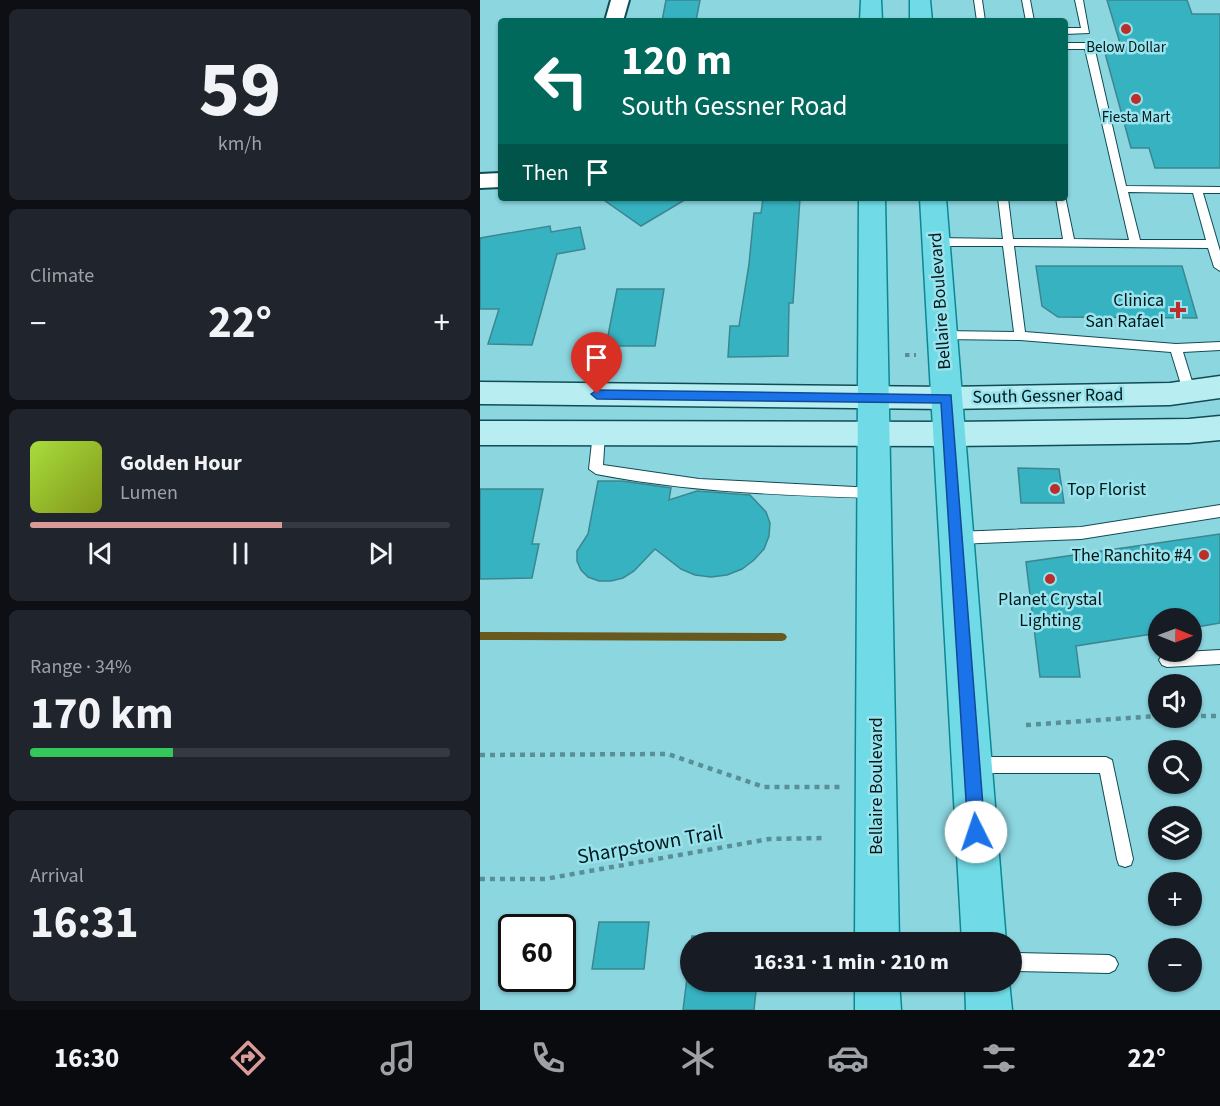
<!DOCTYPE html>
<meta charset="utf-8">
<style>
:root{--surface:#171b24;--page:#20242c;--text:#f1f3f6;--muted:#9ea1a6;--line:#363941;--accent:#d99a9a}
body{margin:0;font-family:"Source Sans 3",sans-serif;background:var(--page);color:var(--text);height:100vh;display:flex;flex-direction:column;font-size:22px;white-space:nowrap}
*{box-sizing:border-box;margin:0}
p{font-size:20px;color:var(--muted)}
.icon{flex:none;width:33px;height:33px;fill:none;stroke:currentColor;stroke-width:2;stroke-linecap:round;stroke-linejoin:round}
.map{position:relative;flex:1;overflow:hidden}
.side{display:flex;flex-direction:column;gap:9px;padding:9px;background:#0d0f14;width:480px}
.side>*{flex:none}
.top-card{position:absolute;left:18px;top:18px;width:570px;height:183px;border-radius:6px;box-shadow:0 2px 4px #0004;background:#00695c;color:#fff;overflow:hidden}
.needle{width:39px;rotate:91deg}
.fabs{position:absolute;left:668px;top:608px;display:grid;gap:12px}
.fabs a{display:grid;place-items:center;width:54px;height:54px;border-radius:50%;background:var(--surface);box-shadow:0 2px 4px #0004;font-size:30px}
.speed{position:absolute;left:18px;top:914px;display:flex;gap:12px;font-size:30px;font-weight:700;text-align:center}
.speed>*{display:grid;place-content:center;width:78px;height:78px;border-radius:50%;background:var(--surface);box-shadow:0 2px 4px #0004;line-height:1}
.speed .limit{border:3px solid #111;border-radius:9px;background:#fff;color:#111}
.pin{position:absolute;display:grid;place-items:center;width:51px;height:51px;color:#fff;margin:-62px -26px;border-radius:50% 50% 50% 0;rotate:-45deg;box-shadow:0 0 6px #0007}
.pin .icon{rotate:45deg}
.me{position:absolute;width:66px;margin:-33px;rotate:356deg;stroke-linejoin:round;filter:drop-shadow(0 0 4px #0008)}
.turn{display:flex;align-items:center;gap:21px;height:126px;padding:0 24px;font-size:27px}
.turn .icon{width:78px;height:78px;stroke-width:2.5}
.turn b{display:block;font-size:42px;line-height:51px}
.then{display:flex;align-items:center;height:57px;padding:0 24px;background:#0003;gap:12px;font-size:22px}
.big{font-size:45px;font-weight:700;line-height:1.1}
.side .widget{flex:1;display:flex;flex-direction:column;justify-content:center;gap:9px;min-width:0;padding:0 21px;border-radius:9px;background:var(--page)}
.side .dial{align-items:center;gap:0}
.dial b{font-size:78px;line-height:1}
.song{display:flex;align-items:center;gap:18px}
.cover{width:72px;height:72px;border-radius:9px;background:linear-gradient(135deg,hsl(80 70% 55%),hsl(70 70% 35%))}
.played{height:6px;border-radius:3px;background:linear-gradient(90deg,var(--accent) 60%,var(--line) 60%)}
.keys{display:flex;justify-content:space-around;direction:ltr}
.heat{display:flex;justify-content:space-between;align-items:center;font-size:33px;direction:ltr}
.charge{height:9px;border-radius:4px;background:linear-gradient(90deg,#34c759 34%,var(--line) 0)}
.trip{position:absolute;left:200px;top:932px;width:342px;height:60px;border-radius:30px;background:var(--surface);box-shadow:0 2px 4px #0004;font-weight:700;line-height:60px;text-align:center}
.tab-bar{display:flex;height:96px;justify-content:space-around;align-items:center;background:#090b0e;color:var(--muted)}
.tab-bar .icon{width:42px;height:42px}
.tab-bar .on{color:var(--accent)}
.tab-bar b{font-size:27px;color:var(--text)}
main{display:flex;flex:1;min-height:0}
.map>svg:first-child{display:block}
</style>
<main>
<section class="side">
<div class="widget dial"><b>59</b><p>km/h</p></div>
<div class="widget"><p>Climate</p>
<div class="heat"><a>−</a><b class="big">22°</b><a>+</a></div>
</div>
<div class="widget">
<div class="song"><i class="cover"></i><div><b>Golden Hour</b><p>Lumen</p></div></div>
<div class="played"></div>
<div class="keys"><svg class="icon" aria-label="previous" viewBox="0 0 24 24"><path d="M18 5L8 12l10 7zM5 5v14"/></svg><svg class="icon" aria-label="pause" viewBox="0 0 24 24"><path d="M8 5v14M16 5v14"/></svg><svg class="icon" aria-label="next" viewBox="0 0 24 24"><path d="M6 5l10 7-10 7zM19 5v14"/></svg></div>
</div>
<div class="widget"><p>Range · 34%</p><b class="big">170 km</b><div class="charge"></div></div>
<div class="widget"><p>Arrival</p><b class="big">16:31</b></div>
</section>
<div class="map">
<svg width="740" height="1010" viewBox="0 0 740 1010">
<rect width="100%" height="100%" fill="#8cd6e0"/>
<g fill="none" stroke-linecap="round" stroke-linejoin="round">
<path fill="#68591e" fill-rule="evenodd" d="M 0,632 L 302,633 L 305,634 L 307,637 L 305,640 L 302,641 L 0,640 Z"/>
</g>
<path fill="#37b2c1" stroke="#3c8690" stroke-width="1.5" d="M 186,0 L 220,0 L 216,21 L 182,21 Z
M 627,0 L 707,0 L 712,14 L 740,14 L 740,168 L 675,168 L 669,148 L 651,148 L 625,53 L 643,53 Z
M 121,198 L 208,198 L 161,226 Z
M 283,198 L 320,198 L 313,303 L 309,303 L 308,356 L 248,357 L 250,326 L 259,326 L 269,264 L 274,213 L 281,213 Z
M 70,226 L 71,232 L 100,227 L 105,249 L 77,254 L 52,345 L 8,344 L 19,309 L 0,309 L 0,238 Z
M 556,266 L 702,266 L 717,318 L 578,317 L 562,306 Z
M 137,289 L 184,289 L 175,346 L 126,346 Z
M 538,468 L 579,469 L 584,503 L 541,503 Z
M 118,481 L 142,481 L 191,488 L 189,500 L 217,491 L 270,495 L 286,512 L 290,523 L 289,536 L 284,549 L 274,560 L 262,569 L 247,575 L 231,577 L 215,575 L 201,569 L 175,549 L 154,571 L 143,578 L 131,581 L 119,581 L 108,577 L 101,570 L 97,561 L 97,551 L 108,534 Z
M 0,489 L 63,489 L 52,544 L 59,544 L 52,578 L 0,579 Z
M 740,534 L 740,623 L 711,628 L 711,618 L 678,618 L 678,633 L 596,646 L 600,677 L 560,677 L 546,562 Z
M 119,922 L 169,922 L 164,969 L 112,969 Z
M 212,936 L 280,938 L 280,942 L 211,942 Z
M 210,954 L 210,981 L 277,981 L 274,1010 L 203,1010 Z"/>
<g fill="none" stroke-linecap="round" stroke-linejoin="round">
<defs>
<path id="service" d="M 494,0 L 502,0 L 505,21 L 497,21 Z
M 542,0 L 550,0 L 554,21 L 546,21 Z
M 595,0 L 603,0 L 609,33 L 585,34 L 585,28 L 601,28 Z
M 585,43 L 609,43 L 614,46 L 646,186 L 740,187 L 740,193 L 723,193 L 740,251 L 740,271 L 734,267 L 728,248 L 534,246 L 545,332 L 696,344 L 740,342 L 740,350 L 703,352 L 715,391 L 713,394 L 705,394 L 703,391 L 691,352 L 540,340 L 463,339 L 457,335 L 463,331 L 534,332 L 523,246 L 456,246 L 451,242 L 456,238 L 523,239 L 518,198 L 528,198 L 533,239 L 583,239 L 576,198 L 585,198 L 585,196 L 594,239 L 649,240 L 605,49 L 585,49 ZM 648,192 L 713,193 L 726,240 L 660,240 Z
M 119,428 L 125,433 L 123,465 L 219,479 L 394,488 L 399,489 L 401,493 L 399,497 L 394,498 C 301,495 208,492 116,474 L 109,469 L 113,433 Z
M 740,505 L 740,517 L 601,539 L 477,544 L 472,542 L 470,538 L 472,534 L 477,532 L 601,527 Z
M 740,650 L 740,664 L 687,667 L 682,665 L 679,660 L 682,655 L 687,653 Z
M 494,757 L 626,757 L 632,760 L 653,859 L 651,865 L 645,867 L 639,865 L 637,859 L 620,773 L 494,773 L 488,770 L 486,765 L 488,760 Z
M 531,953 L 629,955 L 635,958 L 638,964 L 635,970 L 629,973 L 531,971 Z"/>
<path id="minor" d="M 131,0 L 149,0 L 143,21 L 125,21 Z
M 21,173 L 21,187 L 0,188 L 0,174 Z"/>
<path id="secondary" d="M 740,376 L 740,398 L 690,405 L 467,409 L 0,404 L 0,382 L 467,387 L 690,383 Z
M 740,416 L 740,440 L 709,443 L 469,446 L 0,445 L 0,421 L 469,422 L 709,419 Z"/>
<path id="primary" d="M 381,0 L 401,0 L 402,21 L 380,21 Z
M 430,0 L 450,0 L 452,21 L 430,21 Z
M 379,198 L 405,198 L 419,942 L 375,942 Z
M 440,198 L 466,198 L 526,942 L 482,942 Z
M 375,981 L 419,981 L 421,1010 L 375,1010 Z
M 485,981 L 529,981 L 532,1010 L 486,1010 Z"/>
</defs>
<use href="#service" stroke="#104c54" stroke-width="2"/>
<use href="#minor" stroke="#104c54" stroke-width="4"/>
<use href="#secondary" stroke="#104c54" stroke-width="3"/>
<use href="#primary" stroke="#0b8794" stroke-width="3"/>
<path stroke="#599098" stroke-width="4" stroke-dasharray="4.5 4.5" stroke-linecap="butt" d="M 425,355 L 436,355"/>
<path stroke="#599098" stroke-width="4.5" stroke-dasharray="5 5" stroke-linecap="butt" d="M 711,716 L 740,716
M 546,725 L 678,716
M 0,755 L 188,754 L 284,787 L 362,787
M 0,879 L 65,879 L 289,839 L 346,838"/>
<use href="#service" fill="#fff" fill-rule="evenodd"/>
<use href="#minor" fill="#fff" fill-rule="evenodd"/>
<use href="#secondary" fill="#b8edf2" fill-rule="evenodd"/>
<use href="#primary" fill="#70dbe6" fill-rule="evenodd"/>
</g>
<path fill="#1a73e8" stroke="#114b97" stroke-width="1.5" d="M 117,390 L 471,395 L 505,832 L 502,838 L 496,840 L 491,838 L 488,832 L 461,403 L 117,399 L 111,394 Z"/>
<g fill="#bc2e2a" stroke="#99e3ed" stroke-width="2">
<circle cx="646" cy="29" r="6"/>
<circle cx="656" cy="99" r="6"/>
<path d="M695 301h6v6h6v6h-6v6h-6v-6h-6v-6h6z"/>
<circle cx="575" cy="489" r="6"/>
<circle cx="724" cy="555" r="6"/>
<circle cx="570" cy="579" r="6"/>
</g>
<g text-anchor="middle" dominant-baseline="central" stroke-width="5" stroke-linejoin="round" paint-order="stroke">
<g font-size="15" fill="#00181b" stroke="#99e3ed">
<text x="646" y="47">Below Dollar</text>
<text x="656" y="117">Fiesta Mart</text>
</g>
<g font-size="18" fill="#00181b" stroke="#99e3ed" text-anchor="end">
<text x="684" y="300">Clinica<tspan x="684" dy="21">San Rafael</tspan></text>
<text x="587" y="489" text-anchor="start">Top Florist</text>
<text x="712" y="555">The Ranchito #4</text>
<text x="570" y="599" text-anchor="middle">Planet Crystal<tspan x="570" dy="21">Lighting</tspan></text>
</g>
<g font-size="18" fill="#00181b" stroke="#99e3ed">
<text transform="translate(460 301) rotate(-94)">Bellaire Boulevard</text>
<text transform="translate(568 396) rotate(-1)">South Gessner Road</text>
<text transform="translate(396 786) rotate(-90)">Bellaire Boulevard</text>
</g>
<g font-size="21" fill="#00181b" stroke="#99e3ed">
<text transform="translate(170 844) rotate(-10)">Sharpstown Trail</text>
</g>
</g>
</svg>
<div class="fabs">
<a><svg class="needle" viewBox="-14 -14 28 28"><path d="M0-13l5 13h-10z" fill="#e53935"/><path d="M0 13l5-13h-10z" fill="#9ea1a6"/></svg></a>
<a><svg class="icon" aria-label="sound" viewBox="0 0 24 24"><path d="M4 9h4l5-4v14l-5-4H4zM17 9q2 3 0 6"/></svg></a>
<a><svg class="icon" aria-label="search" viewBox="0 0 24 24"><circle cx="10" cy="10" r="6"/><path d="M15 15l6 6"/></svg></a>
<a><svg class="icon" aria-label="layers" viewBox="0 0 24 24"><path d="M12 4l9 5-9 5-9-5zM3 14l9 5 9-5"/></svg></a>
<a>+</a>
<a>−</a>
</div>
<div class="speed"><div class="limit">60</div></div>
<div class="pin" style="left:117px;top:394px;background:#d93025"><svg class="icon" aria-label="arrive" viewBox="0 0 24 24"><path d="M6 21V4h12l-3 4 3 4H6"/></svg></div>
<svg class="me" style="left:496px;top:832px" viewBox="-20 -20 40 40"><circle r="19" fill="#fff"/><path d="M0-13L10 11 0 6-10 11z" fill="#1a73e8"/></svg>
<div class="trip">16:31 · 1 min · 210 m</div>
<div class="top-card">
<div class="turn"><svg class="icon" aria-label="left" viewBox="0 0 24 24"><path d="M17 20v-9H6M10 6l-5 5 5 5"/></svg><div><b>120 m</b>South Gessner Road</div></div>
<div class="then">Then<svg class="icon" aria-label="arrive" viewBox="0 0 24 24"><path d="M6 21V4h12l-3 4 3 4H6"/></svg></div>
</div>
</div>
</main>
<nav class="tab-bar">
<b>16:30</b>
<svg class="icon on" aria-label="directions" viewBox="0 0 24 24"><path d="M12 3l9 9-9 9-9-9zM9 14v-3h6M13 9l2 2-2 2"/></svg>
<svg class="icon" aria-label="music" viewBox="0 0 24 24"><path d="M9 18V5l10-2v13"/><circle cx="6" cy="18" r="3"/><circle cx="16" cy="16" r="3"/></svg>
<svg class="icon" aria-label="phone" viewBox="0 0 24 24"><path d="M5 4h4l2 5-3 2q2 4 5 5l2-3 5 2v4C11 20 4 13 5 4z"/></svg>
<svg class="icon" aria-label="climate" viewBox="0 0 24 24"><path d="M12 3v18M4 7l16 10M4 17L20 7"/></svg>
<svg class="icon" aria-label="car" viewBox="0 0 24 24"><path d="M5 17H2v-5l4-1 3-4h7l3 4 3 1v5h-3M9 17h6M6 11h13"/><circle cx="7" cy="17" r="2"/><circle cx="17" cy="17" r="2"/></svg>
<svg class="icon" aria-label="filters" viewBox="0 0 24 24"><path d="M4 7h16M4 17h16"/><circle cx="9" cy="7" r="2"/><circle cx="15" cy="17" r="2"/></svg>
<b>22°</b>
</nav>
